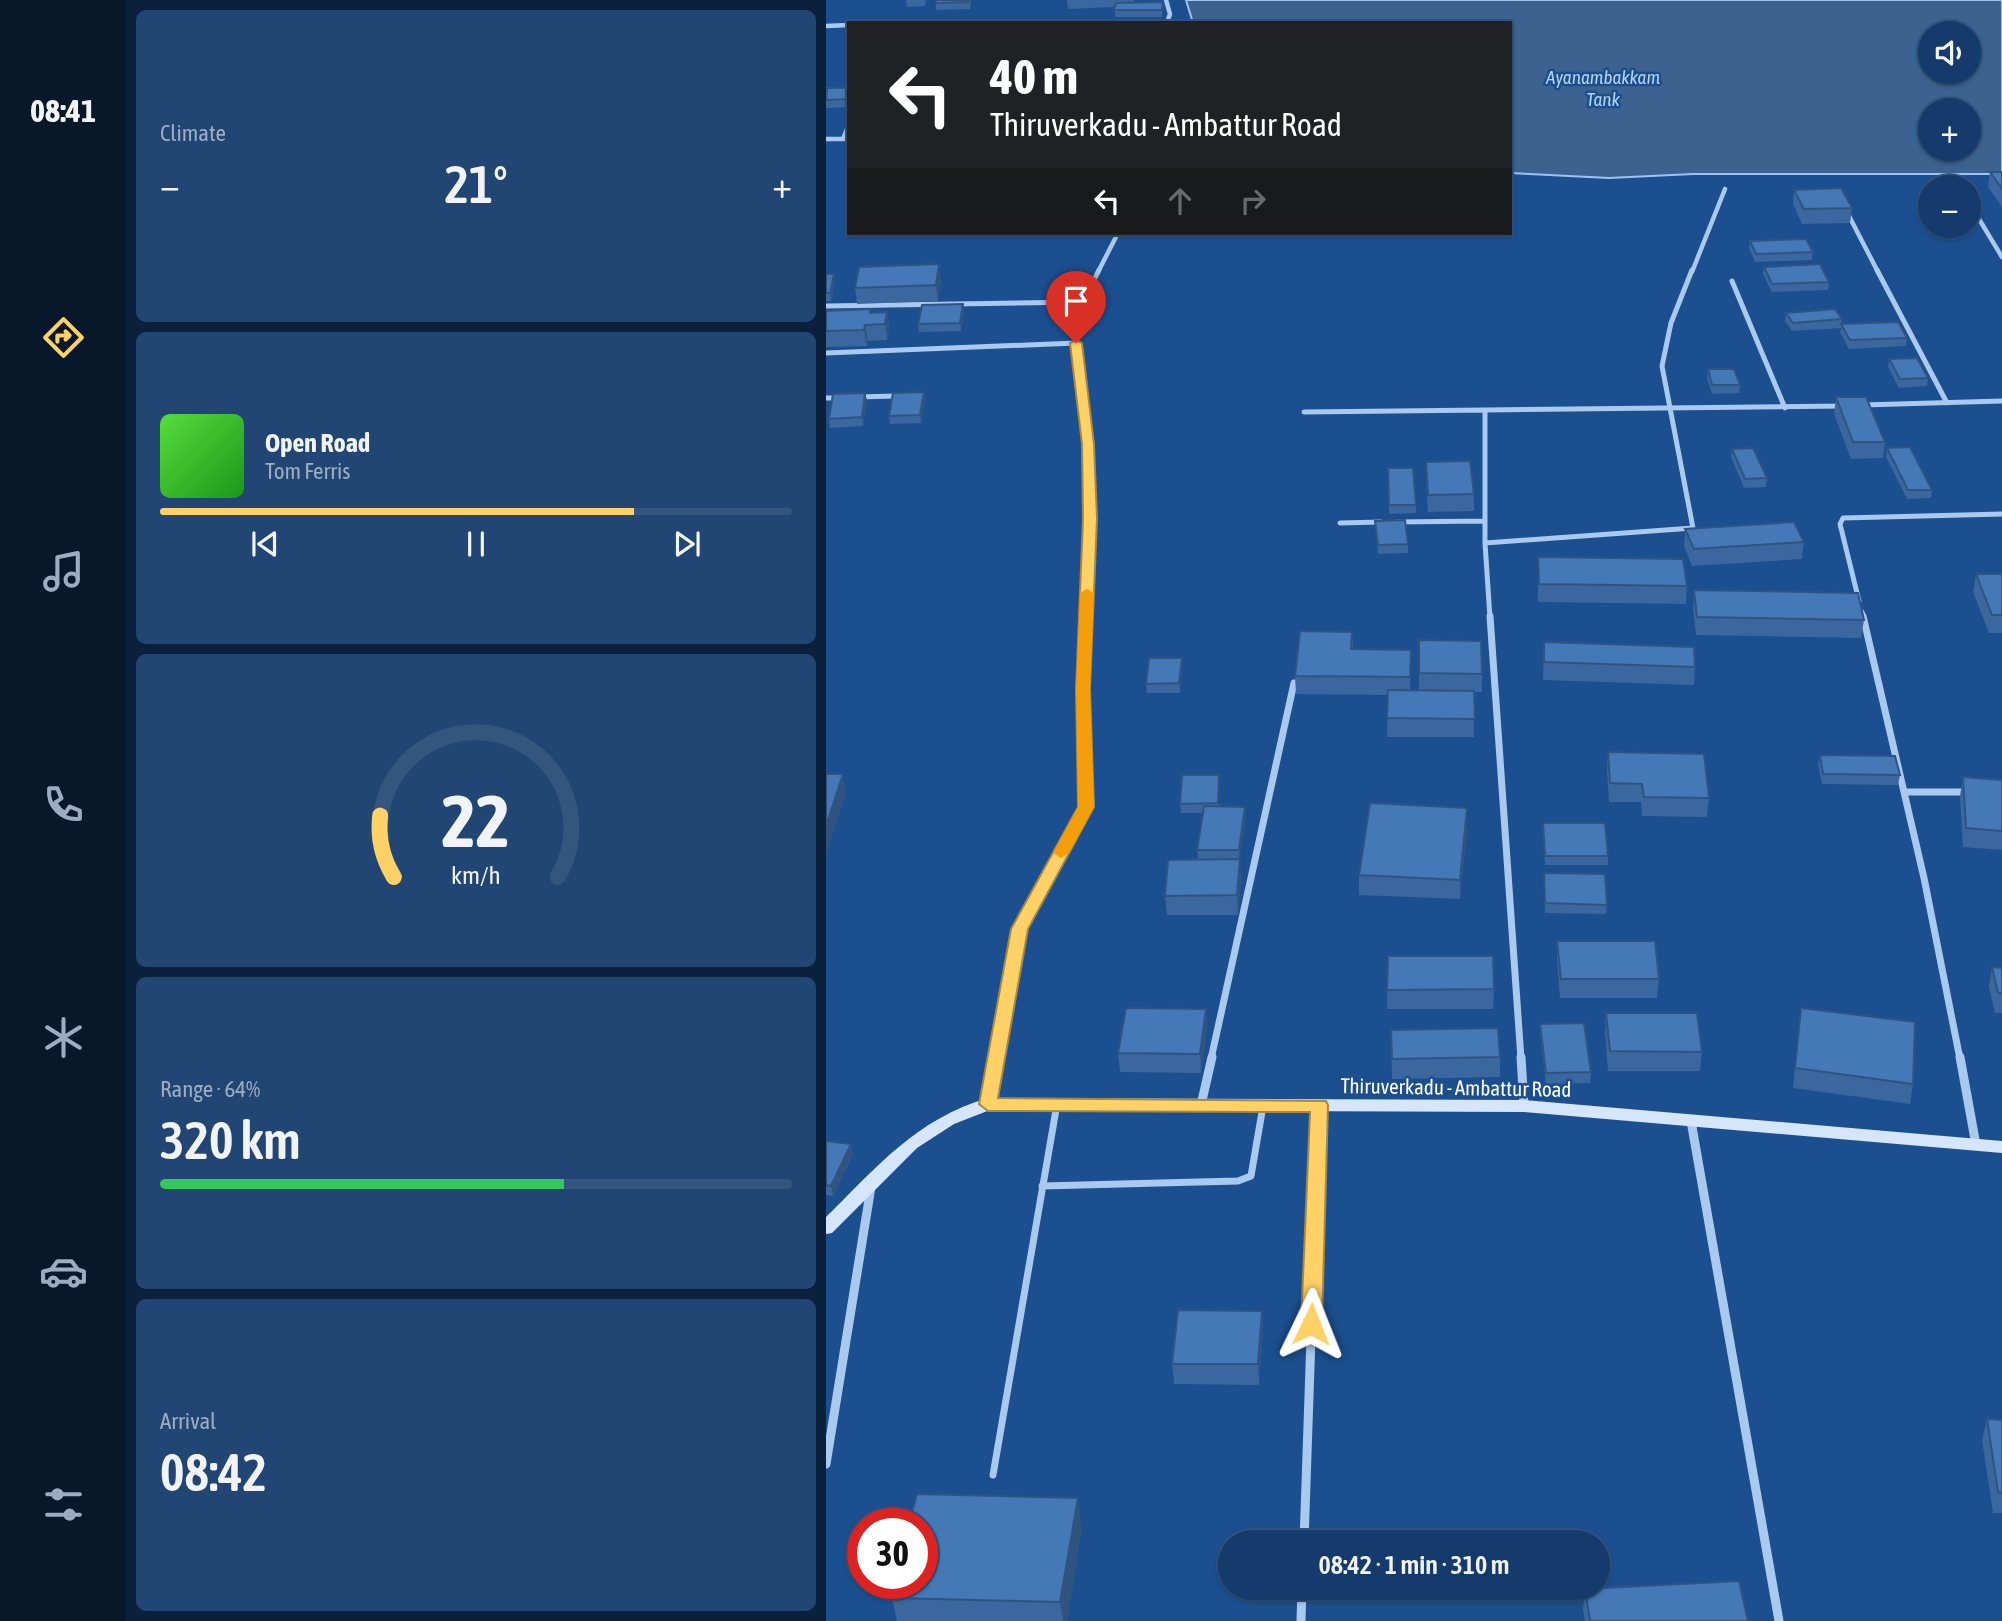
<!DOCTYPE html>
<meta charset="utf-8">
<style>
:root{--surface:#143b6b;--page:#214673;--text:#f1f3f6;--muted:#9dadc1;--line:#33557e;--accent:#ffd166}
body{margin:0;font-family:"Asap Condensed",sans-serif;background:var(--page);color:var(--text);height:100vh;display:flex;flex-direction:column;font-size:26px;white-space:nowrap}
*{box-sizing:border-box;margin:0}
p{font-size:23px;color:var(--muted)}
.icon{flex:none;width:38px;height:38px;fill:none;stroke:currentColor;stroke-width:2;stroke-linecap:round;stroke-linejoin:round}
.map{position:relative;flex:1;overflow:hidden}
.panel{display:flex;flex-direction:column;gap:10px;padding:10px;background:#0b203b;width:700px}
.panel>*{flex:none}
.banner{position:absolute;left:21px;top:21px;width:665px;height:214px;border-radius:0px;box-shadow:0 2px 5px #0004,0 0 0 2px var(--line);background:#202124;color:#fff;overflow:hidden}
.fabs{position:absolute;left:1092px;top:21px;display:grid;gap:14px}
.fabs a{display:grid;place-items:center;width:63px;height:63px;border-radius:50%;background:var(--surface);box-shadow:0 2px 5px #0004,0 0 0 2px var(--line);font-size:35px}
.speed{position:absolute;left:21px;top:1508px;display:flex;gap:14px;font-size:35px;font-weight:700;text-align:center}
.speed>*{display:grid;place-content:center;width:91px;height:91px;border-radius:50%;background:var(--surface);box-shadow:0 2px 5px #0004,0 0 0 2px var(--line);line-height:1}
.speed .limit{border:10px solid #d22;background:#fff;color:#111}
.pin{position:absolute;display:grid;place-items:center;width:60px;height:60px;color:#fff;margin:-72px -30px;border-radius:50% 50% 50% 0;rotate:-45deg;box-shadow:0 0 7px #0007}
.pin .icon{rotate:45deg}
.me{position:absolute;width:77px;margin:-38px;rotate:2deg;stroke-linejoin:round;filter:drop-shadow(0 0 5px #0008)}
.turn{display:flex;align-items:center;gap:24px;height:147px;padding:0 28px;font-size:32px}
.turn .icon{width:91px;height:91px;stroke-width:2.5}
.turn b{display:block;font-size:49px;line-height:60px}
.lanes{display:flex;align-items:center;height:66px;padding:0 28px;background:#0003;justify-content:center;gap:35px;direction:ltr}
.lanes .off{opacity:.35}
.big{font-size:52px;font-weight:600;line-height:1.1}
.panel .card{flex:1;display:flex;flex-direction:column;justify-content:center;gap:10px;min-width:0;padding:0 24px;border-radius:10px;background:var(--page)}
.panel .dial{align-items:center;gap:0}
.dial svg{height:182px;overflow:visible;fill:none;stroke:var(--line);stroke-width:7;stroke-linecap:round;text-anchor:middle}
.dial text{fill:var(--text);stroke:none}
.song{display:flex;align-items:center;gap:21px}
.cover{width:84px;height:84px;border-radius:10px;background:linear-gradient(135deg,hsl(110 70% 55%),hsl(120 70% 35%))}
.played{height:7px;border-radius:4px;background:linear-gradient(90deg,var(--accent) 75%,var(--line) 75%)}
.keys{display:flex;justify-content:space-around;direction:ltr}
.heat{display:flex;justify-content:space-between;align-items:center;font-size:38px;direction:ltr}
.charge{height:10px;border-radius:5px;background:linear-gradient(90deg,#34c759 64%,var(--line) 0)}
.trip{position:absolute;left:392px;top:1530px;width:392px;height:70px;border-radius:35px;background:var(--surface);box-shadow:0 2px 5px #0004,0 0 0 2px var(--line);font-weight:600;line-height:70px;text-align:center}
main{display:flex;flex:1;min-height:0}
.tabs{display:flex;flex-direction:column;width:126px;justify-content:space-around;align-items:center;background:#08182b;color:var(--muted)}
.tabs .icon{width:49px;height:49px}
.tabs .active{color:var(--accent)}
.tabs b{font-size:32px;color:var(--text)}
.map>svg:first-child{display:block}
</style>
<main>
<nav class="tabs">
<b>08:41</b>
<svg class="icon active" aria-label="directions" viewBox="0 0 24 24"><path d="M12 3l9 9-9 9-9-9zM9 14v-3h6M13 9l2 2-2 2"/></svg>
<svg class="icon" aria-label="music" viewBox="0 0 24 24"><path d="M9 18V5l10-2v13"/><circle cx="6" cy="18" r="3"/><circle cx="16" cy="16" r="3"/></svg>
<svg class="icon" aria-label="phone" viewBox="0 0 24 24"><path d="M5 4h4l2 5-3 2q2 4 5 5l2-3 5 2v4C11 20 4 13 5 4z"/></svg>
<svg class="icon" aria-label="climate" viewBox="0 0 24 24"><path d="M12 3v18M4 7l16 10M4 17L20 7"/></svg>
<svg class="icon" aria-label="car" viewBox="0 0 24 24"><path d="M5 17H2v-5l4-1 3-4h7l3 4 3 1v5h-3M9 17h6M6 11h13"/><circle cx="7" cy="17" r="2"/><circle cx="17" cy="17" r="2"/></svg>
<svg class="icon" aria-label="filters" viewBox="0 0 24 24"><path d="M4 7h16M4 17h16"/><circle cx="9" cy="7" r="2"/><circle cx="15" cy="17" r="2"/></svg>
</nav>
<section class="panel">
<div class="card"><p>Climate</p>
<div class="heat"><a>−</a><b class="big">21°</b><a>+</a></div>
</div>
<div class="card">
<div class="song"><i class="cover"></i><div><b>Open Road</b><p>Tom Ferris</p></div></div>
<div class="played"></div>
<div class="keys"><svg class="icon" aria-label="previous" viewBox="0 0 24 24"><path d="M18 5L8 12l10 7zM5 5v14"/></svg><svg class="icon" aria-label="pause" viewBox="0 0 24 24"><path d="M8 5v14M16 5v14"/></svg><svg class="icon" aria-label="next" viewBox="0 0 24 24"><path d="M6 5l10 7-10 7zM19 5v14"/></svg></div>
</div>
<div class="card dial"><svg viewBox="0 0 100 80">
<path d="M14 69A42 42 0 1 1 86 69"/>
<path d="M14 69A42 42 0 0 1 8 42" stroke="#ffd166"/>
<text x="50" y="56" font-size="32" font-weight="700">22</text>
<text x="50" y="72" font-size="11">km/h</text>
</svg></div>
<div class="card"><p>Range · 64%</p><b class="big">320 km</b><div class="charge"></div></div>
<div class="card"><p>Arrival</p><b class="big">08:42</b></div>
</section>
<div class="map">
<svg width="1176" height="1621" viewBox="0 0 1176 1621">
<rect width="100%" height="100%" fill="#1b4f8f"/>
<path fill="#3c6290" stroke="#9cc4f0" stroke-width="2" fill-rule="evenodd" d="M 360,0 L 1176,0 L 1176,174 L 867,174 L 783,178 L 684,173 L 684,23 L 367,23 ZM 1104,33 L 1143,33 L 1143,72 L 1104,72 ZM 1104,110 L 1143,110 L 1143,149 L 1104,149 Z"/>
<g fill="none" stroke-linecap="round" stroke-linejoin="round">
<path stroke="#a9c9ee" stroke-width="7" d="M 216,1186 L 412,1181 L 425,1176 L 437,1106
M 167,1475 L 231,1104"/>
<path stroke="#a9c9ee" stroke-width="4.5" d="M 340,0 L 344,14 L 341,23
M 215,23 L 342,21
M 0,26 L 23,25
M 0,139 L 23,139
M 17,139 L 23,124
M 1022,214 L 1052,272
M 1153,219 L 1176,257
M 272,272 L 292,233
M 866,272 L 899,189"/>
<path stroke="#a9c9ee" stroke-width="5" d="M 1051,270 L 1121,403
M 906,281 L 959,408
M 0,306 L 257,302
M 0,353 L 250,343
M 31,397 L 69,396
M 0,398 L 16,398
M 1037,405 L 1176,401
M 478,412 L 659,410
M 570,522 L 659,521
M 514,523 L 555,522
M 659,543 L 867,528 L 836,366 L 845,323 L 866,270
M 1033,601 L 1014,524 L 1017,518 L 1176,514
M 1036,612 L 1037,618
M 260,618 L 264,519 L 262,444 L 250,343 L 257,302 L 273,270
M 664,618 L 659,543 L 659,410 L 1018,406"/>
<path stroke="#a9c9ee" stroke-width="7" d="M 664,616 L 695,1059
M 1037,616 L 1098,878 L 1134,1059
M 1080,792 L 1142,792
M 170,1059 L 193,929 L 260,807 L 257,689 L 260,616
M 385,1059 L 468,683"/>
<path stroke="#a9c9ee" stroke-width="9" d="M 695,1057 L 698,1106
M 1134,1057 L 1150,1145
M 162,1104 L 170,1057
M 375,1105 L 386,1057
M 865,1121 L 953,1621
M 0,1464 L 45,1187
M 478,1542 L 493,1105
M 475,1621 L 476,1587"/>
<path fill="#d6e6fa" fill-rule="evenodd" d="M 162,1098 L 698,1100 L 1176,1141 L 1176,1153 L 698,1112 L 164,1110 L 128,1124 L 91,1148 L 6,1233 L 0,1234 L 0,1217 C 51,1167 90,1119 162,1098 Z"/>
</g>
<path fill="#3a679d" d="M 80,0 L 100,0 L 99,6 L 81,7 Z
M 145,0 L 144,9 L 110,10 L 110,3 Z
M 241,0 L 308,0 L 308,2 L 337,9 L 336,17 L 289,17 L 289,7 L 242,9 Z
M 23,88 L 23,107 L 0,108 L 0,93 Z
M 1164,172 L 1176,172 L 1176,207 L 1162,187 Z
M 968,190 L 1026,208 L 1024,223 L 976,224 L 967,204 Z
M 924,241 L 987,252 L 986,260 L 929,262 L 923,248 Z
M 938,267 L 1003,282 L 1002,290 L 946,292 L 937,274 Z
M 0,274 L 9,282 L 5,301 L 0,301 Z
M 115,279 L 112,301 L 31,304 L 29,288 Z
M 137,304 L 138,312 L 135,331 L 93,332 L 92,324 Z
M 0,311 L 46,313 L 61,312 L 63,328 L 61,340 L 42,341 L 41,346 L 0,347 Z
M 960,313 L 1016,319 L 1015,324 L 1081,338 L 1080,346 L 1023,349 L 1014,332 L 1015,328 L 966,331 L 959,321 Z
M 1063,359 L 1102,378 L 1101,386 L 1073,388 L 1062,367 Z
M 882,369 L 914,385 L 913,393 L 886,394 L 881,378 Z
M 98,392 L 99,400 L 95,423 L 64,424 L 63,416 Z
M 39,393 L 41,401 L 37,426 L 4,428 L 3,419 Z
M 1010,397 L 1059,442 L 1057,458 L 1025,459 L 1008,414 Z
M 1061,448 L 1106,490 L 1105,498 L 1081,499 L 1060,457 Z
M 906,449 L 941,478 L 940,487 L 918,488 L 905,457 Z
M 600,462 L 648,494 L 648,511 L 602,512 L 600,479 Z
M 562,468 L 590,505 L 590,513 L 563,514 Z
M 549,521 L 582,544 L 582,553 L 552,554 Z
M 859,529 L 978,542 L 976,559 L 866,566 L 858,546 Z
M 712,557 L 861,586 L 860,604 L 712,602 Z
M 1150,574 L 1176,574 L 1176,633 L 1163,633 L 1147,592 Z
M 868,590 L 1038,620 L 1035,638 L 870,635 L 867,608 Z
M 526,632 L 527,649 L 585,650 L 584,691 L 593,691 L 593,640 L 656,674 L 656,692 L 648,692 L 648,737 L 561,737 L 562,695 L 470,694 L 469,676 Z
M 718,642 L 869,667 L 868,685 L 717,680 Z
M 356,658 L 356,667 L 354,693 L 321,693 L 320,684 Z
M 782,752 L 883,798 L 881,817 L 816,816 L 815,802 L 783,802 L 781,770 Z
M 994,755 L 1074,775 L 1072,785 L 996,784 L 992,764 Z
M 393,775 L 393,807 L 420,817 L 413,859 L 415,878 L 412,915 L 341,915 L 339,896 L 372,859 L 371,850 L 377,813 L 355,813 L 354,804 Z
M 1137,777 L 1176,780 L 1176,850 L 1137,847 L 1134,796 Z
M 641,808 L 641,827 L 634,899 L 533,895 L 533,875 Z
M 717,823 L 782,856 L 782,865 L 719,865 Z
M 718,873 L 781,905 L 780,914 L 719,913 Z
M 731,941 L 833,979 L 831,998 L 734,998 L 731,960 Z
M 562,956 L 668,989 L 667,1009 L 561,1009 Z
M 1166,967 L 1176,968 L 1176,1013 L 1169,1013 L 1163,987 Z
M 975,1008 L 1087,1084 L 1084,1104 L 967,1088 Z
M 380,1009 L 381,1029 L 375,1073 L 294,1072 L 292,1053 Z
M 780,1013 L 876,1052 L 874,1071 L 782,1071 L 779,1033 Z
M 714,1024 L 765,1072 L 764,1083 L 720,1084 L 714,1034 Z
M 565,1030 L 674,1057 L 674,1077 L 566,1079 Z
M 0,1141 L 27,1154 L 7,1196 L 0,1195 Z
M 436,1311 L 437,1331 L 433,1385 L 348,1384 L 346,1364 Z
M 1161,1419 L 1176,1420 L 1176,1513 L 1167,1513 L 1156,1440 Z
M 256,1527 L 241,1621 L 71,1621 L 66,1598 Z
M 759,1589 L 922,1621 L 759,1621 L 757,1610 Z"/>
<path fill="#305480" d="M 113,264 L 115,279 L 112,301 L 110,285 Z
M 8,274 L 9,282 L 5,301 L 4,293 Z
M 137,304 L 138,312 L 135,331 L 134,323 Z
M 61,312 L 63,328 L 61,340 L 59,324 Z
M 39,325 L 42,341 L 41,346 L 38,330 Z
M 98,392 L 99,400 L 95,423 L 94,415 Z
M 39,393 L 41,401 L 37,426 L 36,417 Z
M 356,658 L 356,667 L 354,693 L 353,683 Z
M 17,774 L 20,793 L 0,856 L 0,826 Z
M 419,807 L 420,817 L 413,860 L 413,850 Z
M 641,808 L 641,827 L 634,899 L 634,880 Z
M 414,859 L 415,878 L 412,915 L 411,895 Z
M 380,1009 L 381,1029 L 375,1073 L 374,1054 Z
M 25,1144 L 27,1154 L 7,1196 L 5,1186 Z
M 436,1311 L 437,1331 L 433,1385 L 432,1364 Z
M 252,1498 L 256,1527 L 241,1621 L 237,1621 L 234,1602 Z"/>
<path fill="#4478b7" stroke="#305480" stroke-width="2" d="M 110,0 L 143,0 L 143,2 L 110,3 Z
M 337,2 L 336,10 L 288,10 L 290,3 Z
M 1,88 L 23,88 L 23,99 L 0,100 Z
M 1164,172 L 1176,172 L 1176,189 Z
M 1015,188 L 1026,208 L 978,209 L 968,190 Z
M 980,239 L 987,252 L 930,254 L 924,241 Z
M 113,264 L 110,285 L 29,288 L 33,267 Z
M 994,264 L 1003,282 L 946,284 L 938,267 Z
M 0,274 L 8,274 L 4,293 L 0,293 Z
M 137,304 L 134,323 L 92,324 L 96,305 Z
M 45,309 L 44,313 L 61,312 L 59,324 L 39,325 L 38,330 L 0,331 L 0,311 Z
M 1009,309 L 1016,319 L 967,323 L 960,313 Z
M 1072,322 L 1081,338 L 1024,340 L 1015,324 Z
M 1091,358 L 1102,378 L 1074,379 L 1063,359 Z
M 882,369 L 908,369 L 914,385 L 886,385 Z
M 98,392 L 94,415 L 63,416 L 67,393 Z
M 39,393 L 36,417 L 3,419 L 7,394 Z
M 1010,397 L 1040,397 L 1059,442 L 1027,442 Z
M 1084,447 L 1106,490 L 1082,490 L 1061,448 Z
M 927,448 L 941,478 L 919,479 L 906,449 Z
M 644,461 L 648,494 L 602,495 L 600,462 Z
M 562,468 L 587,468 L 590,505 L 563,505 Z
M 579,520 L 582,544 L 552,545 L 549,521 Z
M 968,522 L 978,542 L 868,549 L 859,529 Z
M 712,557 L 857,559 L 861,586 L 713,584 Z
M 1150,574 L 1176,574 L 1176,615 L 1166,615 Z
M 868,590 L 1032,593 L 1038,620 L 871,617 Z
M 474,631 L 526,632 L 525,649 L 585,650 L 584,677 L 469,676 Z
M 593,640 L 655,641 L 656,674 L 593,673 Z
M 718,642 L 868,647 L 869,667 L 718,662 Z
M 323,658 L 356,658 L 353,683 L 320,684 Z
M 562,690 L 648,691 L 649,719 L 561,718 Z
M 782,752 L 878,754 L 883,798 L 818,797 L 816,784 L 784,783 Z
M 994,755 L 1069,756 L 1074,775 L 997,774 Z
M 0,774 L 17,774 L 0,826 Z
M 356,775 L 393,775 L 392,803 L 354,804 Z
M 1137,777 L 1176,780 L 1176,831 L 1140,828 Z
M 544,803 L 641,808 L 634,880 L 533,875 Z
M 378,806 L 419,807 L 413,850 L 371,850 Z
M 717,823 L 779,823 L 782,856 L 719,856 Z
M 414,859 L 411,895 L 339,896 L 342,860 Z
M 718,873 L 779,874 L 781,905 L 719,903 Z
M 731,941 L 829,941 L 833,979 L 735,979 Z
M 562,956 L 667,956 L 668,989 L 561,990 Z
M 1166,967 L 1176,968 L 1176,993 L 1172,993 Z
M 300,1008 L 380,1009 L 374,1054 L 292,1053 Z
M 975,1008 L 1089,1022 L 1087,1084 L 969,1068 Z
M 780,1013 L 871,1013 L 876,1052 L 784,1051 Z
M 758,1023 L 765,1072 L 720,1073 L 714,1024 Z
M 672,1028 L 674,1057 L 566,1059 L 565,1030 Z
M 0,1141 L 25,1144 L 5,1186 L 0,1185 Z
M 352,1310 L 436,1311 L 432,1364 L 346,1364 Z
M 1161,1419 L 1176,1420 L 1176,1493 L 1172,1492 Z
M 91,1494 L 252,1498 L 234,1602 L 66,1598 L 69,1584 L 96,1584 L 96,1524 L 83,1524 Z
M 913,1581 L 922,1621 L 764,1621 L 759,1589 Z"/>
<path fill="#ffd166" stroke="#a68842" stroke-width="2" d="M 250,340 L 256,343 L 268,444 L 271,519 L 264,689 L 268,807 L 202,929 L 172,1098 L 500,1101 L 502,1105 L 496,1324 L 493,1329 L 478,1329 L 475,1324 L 484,1112 L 162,1111 L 153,1104 L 185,929 L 252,807 L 250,689 L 257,519 L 256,444 L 244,343 Z"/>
<path fill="#f59e0b" d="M 261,589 L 268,593 L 264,689 L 268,807 L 243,853 L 235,858 L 227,853 L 252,807 L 250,689 L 254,593 Z"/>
<g text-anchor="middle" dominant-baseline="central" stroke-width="5" stroke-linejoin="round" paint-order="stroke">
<g font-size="19" font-style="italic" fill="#b5d3f5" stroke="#1b4f8f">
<text x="777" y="77">Ayanambakkam<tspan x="777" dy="22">Tank</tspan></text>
</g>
<g font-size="21" fill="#fff" stroke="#1b4f8f">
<text transform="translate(630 1087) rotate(1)">Thiruverkadu - Ambattur Road</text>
</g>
</g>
</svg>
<div class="fabs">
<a><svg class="icon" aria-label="sound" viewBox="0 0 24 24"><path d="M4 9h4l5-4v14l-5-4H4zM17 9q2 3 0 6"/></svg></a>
<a>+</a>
<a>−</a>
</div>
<div class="speed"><div class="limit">30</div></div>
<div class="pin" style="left:250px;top:343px;background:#d93025"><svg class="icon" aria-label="arrive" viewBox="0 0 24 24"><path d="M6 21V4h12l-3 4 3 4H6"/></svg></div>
<svg class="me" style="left:485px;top:1324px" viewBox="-20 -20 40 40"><path d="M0-17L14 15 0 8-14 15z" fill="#ffd166" stroke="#fff" stroke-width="4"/></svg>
<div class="trip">08:42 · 1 min · 310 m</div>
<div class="banner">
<div class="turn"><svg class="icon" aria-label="left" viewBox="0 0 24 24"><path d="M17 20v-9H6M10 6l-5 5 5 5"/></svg><div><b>40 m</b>Thiruverkadu - Ambattur Road</div></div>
<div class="lanes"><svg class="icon" aria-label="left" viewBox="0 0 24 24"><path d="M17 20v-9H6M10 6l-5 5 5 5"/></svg><svg class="icon off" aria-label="ahead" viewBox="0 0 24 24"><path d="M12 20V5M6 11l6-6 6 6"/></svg><svg class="icon off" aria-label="right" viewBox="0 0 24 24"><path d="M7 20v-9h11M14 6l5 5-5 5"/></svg></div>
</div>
</div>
</main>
